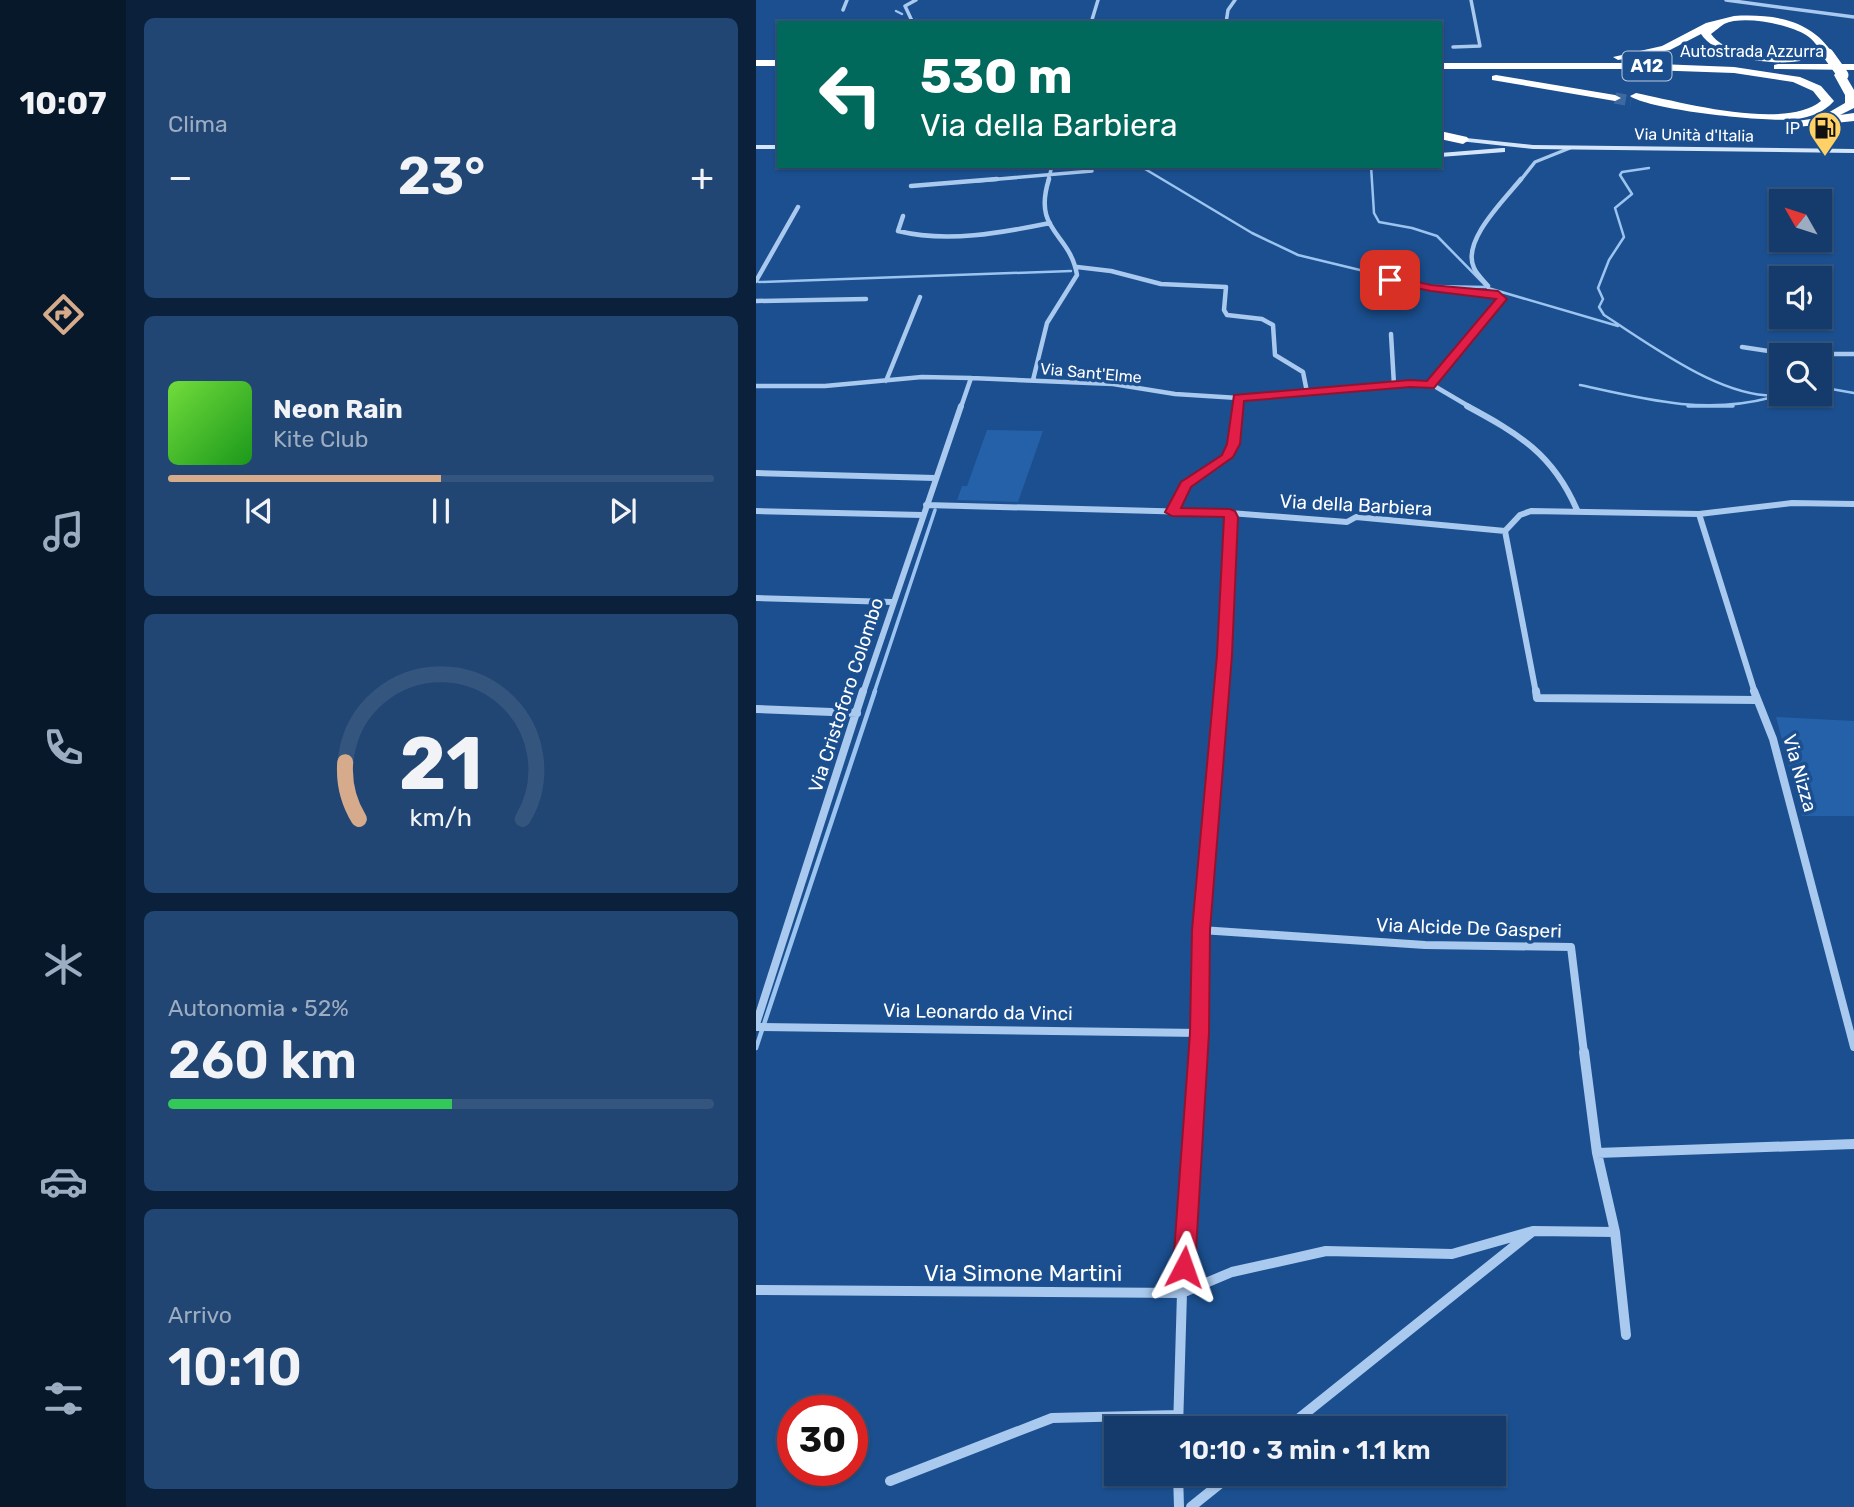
<!DOCTYPE html>
<html lang="it">
<meta charset="utf-8">
<style>
:root{--surface:#143b6b;--page:#214673;--text:#f1f3f6;--muted:#9dadc1;--line:#33557e;--accent:#d6ab8b}
body{margin:0;font-family:Rubik,sans-serif;background:var(--page);color:var(--text);height:100vh;display:flex;flex-direction:column;font-size:26px;white-space:nowrap}
*{box-sizing:border-box;margin:0}
p{font-size:23px;color:var(--muted)}
.icon{flex:none;width:38px;height:38px;fill:none;stroke:currentColor;stroke-width:2;stroke-linecap:round;stroke-linejoin:round}
.map{position:relative;flex:1;overflow:hidden}
.drawer{display:flex;flex-direction:column;gap:18px;padding:18px;background:#0b203b;width:630px}
.drawer>*{flex:none}
.top-card{position:absolute;left:21px;top:21px;width:665px;height:147px;border-radius:0px;box-shadow:0 2px 5px #0004,0 0 0 2px var(--line);background:#00695c;color:#fff;overflow:hidden}
.needle{width:46px;rotate:309deg}
.tools{position:absolute;left:1013px;top:189px;display:grid;gap:14px}
.tools a{display:grid;place-items:center;width:63px;height:63px;border-radius:0px;background:var(--surface);box-shadow:0 2px 5px #0004,0 0 0 2px var(--line);font-size:35px}
.speed{position:absolute;left:21px;top:1395px;display:flex;gap:14px;font-size:35px;font-weight:700;text-align:center}
.speed>*{display:grid;place-content:center;width:91px;height:91px;border-radius:50%;background:var(--surface);box-shadow:0 2px 5px #0004,0 0 0 2px var(--line);line-height:1}
.speed .limit{border:10px solid #d22;background:#fff;color:#111}
.pin{position:absolute;display:grid;place-items:center;width:60px;height:60px;color:#fff;margin:-30px;border-radius:14px;box-shadow:0 4px 10px #0006}
.me{position:absolute;width:77px;margin:-38px;rotate:4deg;stroke-linejoin:round;filter:drop-shadow(0 0 5px #0008)}
.turn{display:flex;align-items:center;gap:24px;height:147px;padding:0 28px;font-size:32px}
.turn .icon{width:91px;height:91px;stroke-width:2.5}
.turn b{display:block;font-size:49px;line-height:60px}
.big{font-size:52px;font-weight:600;line-height:1.1}
.drawer .card{flex:1;display:flex;flex-direction:column;justify-content:center;gap:10px;min-width:0;padding:0 24px;border-radius:10px;background:var(--page)}
.drawer .dial{align-items:center;gap:0}
.dial svg{height:182px;overflow:visible;fill:none;stroke:var(--line);stroke-width:7;stroke-linecap:round;text-anchor:middle}
.dial text{fill:var(--text);stroke:none}
.song{display:flex;align-items:center;gap:21px}
.cover{width:84px;height:84px;border-radius:10px;background:linear-gradient(135deg,hsl(100 70% 55%),hsl(120 70% 35%))}
.played{height:7px;border-radius:4px;background:linear-gradient(90deg,var(--accent) 50%,var(--line) 50%)}
.keys{display:flex;justify-content:space-around;direction:ltr}
.heat{display:flex;justify-content:space-between;align-items:center;font-size:38px;direction:ltr}
.charge{height:10px;border-radius:5px;background:linear-gradient(90deg,#34c759 52%,var(--line) 0)}
.trip{position:absolute;left:348px;top:1416px;width:402px;height:70px;border-radius:0px;background:var(--surface);box-shadow:0 2px 5px #0004,0 0 0 2px var(--line);font-weight:600;line-height:70px;text-align:center}
main{display:flex;flex:1;min-height:0}
.dock{display:flex;flex-direction:column;width:126px;justify-content:space-around;align-items:center;background:#08182b;color:var(--muted)}
.dock .icon{width:49px;height:49px}
.dock .on{color:var(--accent)}
.dock b{font-size:32px;color:var(--text)}
.map>svg:first-child{display:block}
</style>
<main>
<nav class="dock">
<b>10:07</b>
<svg class="icon on" aria-label="directions" viewBox="0 0 24 24"><path d="M12 3l9 9-9 9-9-9zM9 14v-3h6M13 9l2 2-2 2"/></svg>
<svg class="icon" aria-label="music" viewBox="0 0 24 24"><path d="M9 18V5l10-2v13"/><circle cx="6" cy="18" r="3"/><circle cx="16" cy="16" r="3"/></svg>
<svg class="icon" aria-label="phone" viewBox="0 0 24 24"><path d="M5 4h4l2 5-3 2q2 4 5 5l2-3 5 2v4C11 20 4 13 5 4z"/></svg>
<svg class="icon" aria-label="climate" viewBox="0 0 24 24"><path d="M12 3v18M4 7l16 10M4 17L20 7"/></svg>
<svg class="icon" aria-label="car" viewBox="0 0 24 24"><path d="M5 17H2v-5l4-1 3-4h7l3 4 3 1v5h-3M9 17h6M6 11h13"/><circle cx="7" cy="17" r="2"/><circle cx="17" cy="17" r="2"/></svg>
<svg class="icon" aria-label="filters" viewBox="0 0 24 24"><path d="M4 7h16M4 17h16"/><circle cx="9" cy="7" r="2"/><circle cx="15" cy="17" r="2"/></svg>
</nav>
<section class="drawer">
<div class="card"><p>Clima</p>
<div class="heat"><a>−</a><b class="big">23°</b><a>+</a></div>
</div>
<div class="card">
<div class="song"><i class="cover"></i><div><b>Neon Rain</b><p>Kite Club</p></div></div>
<div class="played"></div>
<div class="keys"><svg class="icon" aria-label="previous" viewBox="0 0 24 24"><path d="M18 5L8 12l10 7zM5 5v14"/></svg><svg class="icon" aria-label="pause" viewBox="0 0 24 24"><path d="M8 5v14M16 5v14"/></svg><svg class="icon" aria-label="next" viewBox="0 0 24 24"><path d="M6 5l10 7-10 7zM19 5v14"/></svg></div>
</div>
<div class="card dial"><svg viewBox="0 0 100 80">
<path d="M14 69A42 42 0 1 1 86 69"/>
<path d="M14 69A42 42 0 0 1 8 44" stroke="#d6ab8b"/>
<text x="50" y="56" font-size="32" font-weight="700">21</text>
<text x="50" y="72" font-size="11">km/h</text>
</svg></div>
<div class="card"><p>Autonomia · 52%</p><b class="big">260 km</b><div class="charge"></div></div>
<div class="card"><p>Arrivo</p><b class="big">10:10</b></div>
</section>
<div class="map">
<svg width="1098" height="1507" viewBox="0 0 1098 1507">
<rect width="100%" height="100%" fill="#1b4f8f"/>
<path fill="#2461a8" d="M 231,430 L 287,431 L 262,502 L 201,500 L 206,486 L 211,486 Z
M 1020,717 L 1098,721 L 1098,816 L 1046,816 Z"/>
<g fill="none" stroke-linecap="round" stroke-linejoin="round">
<path stroke="#9cc4f0" stroke-width="2.5" d="M 140,11 L 146,14
M 160,20 L 164,23
M 384,166 L 496,233 L 542,255 L 637,278
M 615,166 L 618,213 L 623,222 L 656,228 L 681,236 L 732,288 L 862,326
M 893,168 L 866,172 L 864,175 L 876,194 L 859,208 L 868,237 L 853,260 L 842,288 L 847,299 L 843,307 L 848,315 C 895,345 975,406 1032,394
M 3,282 L 315,271
M 676,286 L 730,287
M 824,385 C 888,399 948,415 1013,398
M 1064,387 L 1098,393"/>
<path stroke="#9cc4f0" stroke-width="3.5" d="M 932,406 L 977,406
M 118,693 L 179,510"/>
<path stroke="#9cc4f0" stroke-width="4.5" d="M 0,1048 L 119,691"/>
<path stroke="#3d69a0" stroke-width="11" stroke-dasharray="11 5" stroke-linecap="butt" d="M 859,98 L 875,101"/>
<path stroke="#a9c9ee" stroke-width="3.5" d="M 970,0 L 1098,17
M 87,10 L 91,0
M 157,23 L 149,6 L 160,0
M 335,23 L 342,0
M 470,23 L 472,10 L 479,0
M 697,47 L 724,46 L 715,0
M 220,181 L 336,171
M 292,181 L 296,166
M 764,181 L 779,162 L 814,148"/>
<path stroke="#a9c9ee" stroke-width="4.5" d="M 155,186 L 241,179
M 147,216 L 142,231 C 191,243 245,233 294,223
M 321,267 L 355,271 L 405,284 L 470,287 L 468,310 L 471,315 L 506,319 L 517,325 L 519,355 L 547,372 L 551,392
M 634,280 L 675,288 L 742,294 L 746,299 L 674,385
M 0,281 L 42,207
M 732,286 C 728,281 721,275 718,268 C 705,241 749,199 765,179
M 0,301 L 110,299
M 635,334 L 638,385
M 986,347 L 1033,354 L 1098,354
M 277,380 L 291,323 L 321,275 C 314,232 276,232 293,179
M 130,381 L 164,297
M 0,386 L 69,386 L 166,377 L 215,378 L 357,384 L 419,394 L 482,398 L 668,384 L 680,387 L 714,407
M 205,407 L 215,378
M 481,407 L 482,398"/>
<path stroke="#a9c9ee" stroke-width="6" d="M 711,406 C 763,434 797,454 821,510
M 0,473 L 179,478
M 170,505 L 474,513 L 591,522 L 600,517 L 749,531 L 764,515 L 775,511 L 943,514 L 1036,503 L 1098,504
M 0,511 L 166,515
M 416,512 L 430,485 L 471,457 L 478,444 L 481,406
M 943,514 L 999,693
M 749,531 L 780,693
M 0,598 L 136,602
M 107,693 L 205,406
M 465,693 L 474,513"/>
<path stroke="#a9c9ee" stroke-width="8" d="M 780,691 L 781,698 L 1001,700
M 998,691 L 1017,739 L 1098,1047
M 0,709 L 101,713
M 445,930 L 669,945 L 815,947 L 828,1053
M 0,1024 L 107,691
M 0,1027 L 444,1033
M 443,1053 L 445,930 L 465,691"/>
<path stroke="#a9c9ee" stroke-width="10" d="M 828,1052 L 841,1153 L 859,1232 L 870,1335
M 841,1153 L 1098,1144
M 0,1290 L 426,1293 L 476,1272 L 570,1251 L 696,1254 L 777,1231
M 422,1428 L 426,1293 L 443,1052
M 531,1428 L 777,1231 L 859,1232
M 422,1474 L 423,1507
M 134,1481 L 296,1418 L 422,1415
M 435,1507 L 476,1474"/>
<path fill="#d6e6fa" fill-rule="evenodd" d="M 691,136 L 777,145 L 1098,149 L 1098,153 L 777,149 L 694,140 L 691,140 Z
M 0,145 L 23,145 L 23,149 L 0,149 Z
M 746,148 L 749,148 L 749,152 L 684,157 L 684,153 Z"/>
<path fill="#fff" fill-rule="evenodd" d="M 978,16 C 1017,14 1055,19 1077,54 L 1068,56 C 1063,48 1058,40 1050,35 C 1033,24 987,15 968,24 C 965,26 959,31 955,34 C 971,57 1015,55 1040,56 L 1045,59 L 1044,61 C 1016,66 961,58 945,34 L 914,50 L 862,60 L 857,57 L 906,46 L 950,23 Z
M 0,60 L 23,60 L 23,66 L 0,66 Z
M 684,63 L 878,63 L 978,67 L 1044,77 L 1065,86 L 1078,101 C 1067,113 1055,117 1040,119 C 1014,123 893,110 874,96 L 880,93 C 925,102 1028,131 1065,101 L 1057,91 L 1037,82 L 978,73 L 865,69 L 684,69 Z
M 1022,64 L 1098,64 L 1098,70 L 1018,69 L 1018,65 Z
M 1080,73 L 1088,73 L 1098,90 L 1098,108 L 1084,115 L 1098,113 L 1098,121 L 1041,127 L 1041,121 L 1069,117 L 1070,114 L 1089,103 L 1089,95 L 1078,75 Z
M 740,75 L 859,95 L 865,98 L 859,101 L 736,80 L 736,76 Z
M 684,131 L 711,137 L 713,140 L 707,144 L 684,139 Z"/>
<path stroke="#fff" stroke-width="11" d="M 1072,54 L 1087,75"/>
</g>
<path fill="#e11d48" stroke="#92132f" stroke-width="2" d="M 634,276 L 675,285 L 742,291 L 751,299 L 678,388 L 654,387 L 488,401 L 484,444 L 477,457 L 435,487 L 425,508 L 474,509 L 479,511 L 482,517 L 476,655 L 454,930 L 453,1033 L 439,1267 L 436,1274 L 428,1276 L 421,1274 L 417,1267 L 434,1033 L 436,930 L 461,655 L 468,517 L 416,516 L 409,512 L 425,482 L 466,455 L 471,444 L 478,395 L 654,380 L 671,381 L 740,299 L 675,291 L 630,282 L 628,280 Z"/>
<defs>
<symbol id="fuel-pin" viewBox="-11 -11 22 30"><path d="M0 17L-7.5 6A9.5 9.5 0 1 1 7.5 6Z" fill="#ffd166" stroke="#1b4f8f"/><path d="M-5.5-6h7V0h2V4h1.3V-2.5L3-4.5l.8-.8L6-3V5H2.5V1h-1V6h-7ZM-4.2-4.7v3.2H.2V-4.7Z" fill="#111"/></symbol>
</defs>
<g fill-rule="evenodd">
<use href="#fuel-pin" x="1050" y="109" width="38" height="52"/>
</g>
<g text-anchor="middle" dominant-baseline="central" stroke-width="7" stroke-linejoin="round" paint-order="stroke">
<g font-size="16" fill="#fff" stroke="#1b4f8f">
<text x="996" y="51">Autostrada Azzurra</text>
<text transform="translate(938 135) rotate(1)">Via Unità d'Italia</text>
<text transform="translate(335 373) rotate(5)">Via Sant'Elme</text>
</g>
<g font-size="16" fill="#fff" stroke="#1b4f8f" text-anchor="end">
<text x="1044" y="128">IP</text>
</g>
<rect fill="#1b4f8f" stroke="#bbcadd" stroke-width="2" x="866.5" y="51.5" width="49" height="29" rx="5"/>
<g font-size="18" font-weight="bold" fill="#fff">
<text x="891" y="66">A12</text>
</g>
<g font-size="19" fill="#fff" stroke="#1b4f8f">
<text transform="translate(600 505) rotate(3)">Via della Barbiera</text>
<text transform="translate(90 695) rotate(-72)">Via Cristoforo Colombo</text>
<text transform="translate(1044 773) rotate(74)">Via Nizza</text>
<text transform="translate(713 928) rotate(2)">Via Alcide De Gasperi</text>
<text transform="translate(222 1012) rotate(1)">Via Leonardo da Vinci</text>
</g>
<g font-size="23" fill="#fff" stroke="#1b4f8f">
<text x="267" y="1273">Via Simone Martini</text>
</g>
</g>
</svg>
<div class="tools">
<a><svg class="needle" viewBox="-14 -14 28 28"><path d="M0-13l5 13h-10z" fill="#e53935"/><path d="M0 13l5-13h-10z" fill="#9dadc1"/></svg></a>
<a><svg class="icon" aria-label="sound" viewBox="0 0 24 24"><path d="M4 9h4l5-4v14l-5-4H4zM17 9q2 3 0 6"/></svg></a>
<a><svg class="icon" aria-label="search" viewBox="0 0 24 24"><circle cx="10" cy="10" r="6"/><path d="M15 15l6 6"/></svg></a>
</div>
<div class="speed"><div class="limit">30</div></div>
<div class="pin" style="left:634px;top:280px;background:#d93025"><svg class="icon" aria-label="arrive" viewBox="0 0 24 24"><path d="M6 21V4h12l-3 4 3 4H6"/></svg></div>
<svg class="me" style="left:428px;top:1267px" viewBox="-20 -20 40 40"><path d="M0-17L14 15 0 8-14 15z" fill="#e11d48" stroke="#fff" stroke-width="4"/></svg>
<div class="trip">10:10 · 3 min · 1.1 km</div>
<div class="top-card">
<div class="turn"><svg class="icon" aria-label="left" viewBox="0 0 24 24"><path d="M17 20v-9H6M10 6l-5 5 5 5"/></svg><div><b>530 m</b>Via della Barbiera</div></div>
</div>
</div>
</main>
